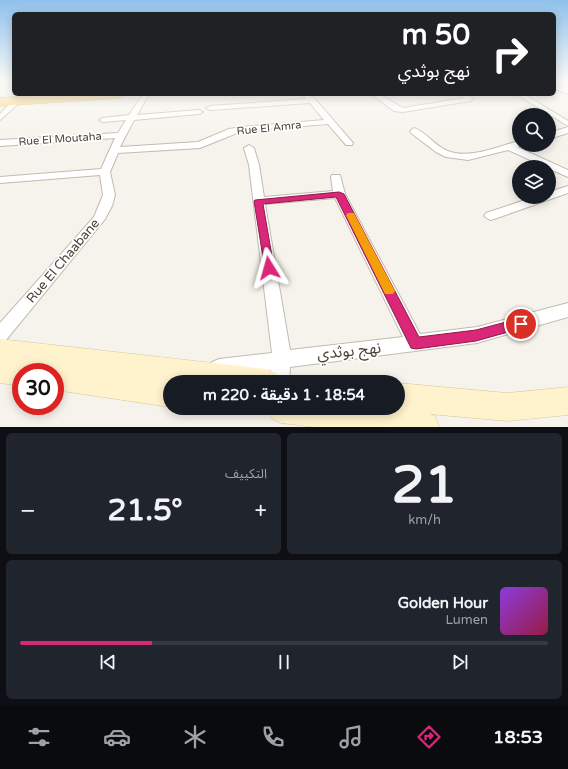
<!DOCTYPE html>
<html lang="ar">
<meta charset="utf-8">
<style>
:root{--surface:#171b24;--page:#20242c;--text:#f1f3f6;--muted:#9ea1a6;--line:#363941;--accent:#db2777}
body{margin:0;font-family:"Varela Round","Noto Sans Arabic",sans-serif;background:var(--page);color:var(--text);direction:rtl;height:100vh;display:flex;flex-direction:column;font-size:15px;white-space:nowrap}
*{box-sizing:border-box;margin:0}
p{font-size:13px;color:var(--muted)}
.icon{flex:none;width:22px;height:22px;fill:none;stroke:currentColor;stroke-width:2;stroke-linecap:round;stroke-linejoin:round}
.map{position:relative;height:427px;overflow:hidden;direction:ltr}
.details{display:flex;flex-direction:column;gap:6px;padding:6px;background:#0d0f14;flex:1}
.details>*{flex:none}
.hud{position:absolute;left:12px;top:12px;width:544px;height:84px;border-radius:6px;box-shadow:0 2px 10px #0003;direction:rtl;background:#202124;color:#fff;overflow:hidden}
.tools{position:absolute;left:512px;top:108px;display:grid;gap:8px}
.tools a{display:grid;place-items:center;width:44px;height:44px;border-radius:50%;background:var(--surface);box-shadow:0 2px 10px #0003;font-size:20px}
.speed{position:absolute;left:12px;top:363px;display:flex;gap:8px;font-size:20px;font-weight:700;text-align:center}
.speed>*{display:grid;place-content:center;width:52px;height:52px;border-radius:50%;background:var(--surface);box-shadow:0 2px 10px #0003;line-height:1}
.speed .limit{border:6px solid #d22;background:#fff;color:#111}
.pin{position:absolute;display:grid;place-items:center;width:34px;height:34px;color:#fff;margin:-17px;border:2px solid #fff;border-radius:50%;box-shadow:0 1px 4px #0007}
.me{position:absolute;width:44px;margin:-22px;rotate:352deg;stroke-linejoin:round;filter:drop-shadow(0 0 3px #0008)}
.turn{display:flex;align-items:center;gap:14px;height:84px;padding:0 20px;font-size:18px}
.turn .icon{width:52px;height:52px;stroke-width:2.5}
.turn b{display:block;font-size:28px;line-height:34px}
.big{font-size:30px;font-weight:700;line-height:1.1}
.details .card{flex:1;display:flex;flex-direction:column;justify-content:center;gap:6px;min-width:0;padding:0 14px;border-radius:6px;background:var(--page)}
.details .dial{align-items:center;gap:0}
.dial b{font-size:52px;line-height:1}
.song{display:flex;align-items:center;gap:12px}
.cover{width:48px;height:48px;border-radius:6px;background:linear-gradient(135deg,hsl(270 70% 55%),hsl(340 70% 35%))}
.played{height:4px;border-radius:2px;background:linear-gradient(90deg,var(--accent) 25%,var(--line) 25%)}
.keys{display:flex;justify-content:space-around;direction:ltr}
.heat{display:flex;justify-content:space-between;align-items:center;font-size:22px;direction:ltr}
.details .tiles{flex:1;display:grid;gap:6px;grid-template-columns:1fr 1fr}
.card:last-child{grid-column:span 2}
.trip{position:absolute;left:163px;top:375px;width:242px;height:40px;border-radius:20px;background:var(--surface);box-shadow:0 2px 10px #0003;font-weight:700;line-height:40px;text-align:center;direction:rtl}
.dock{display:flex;height:64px;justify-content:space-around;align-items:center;background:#090b0e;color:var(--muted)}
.dock .icon{width:28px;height:28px}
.dock .current{color:var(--accent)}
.dock b{font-size:18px;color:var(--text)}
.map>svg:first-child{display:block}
</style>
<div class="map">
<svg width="568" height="427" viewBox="0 0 568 427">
<rect width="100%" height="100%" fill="#f6f3ec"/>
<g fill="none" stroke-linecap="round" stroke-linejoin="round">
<defs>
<path id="lane" d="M 2,83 L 5,83 L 0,88 L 0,85 Z"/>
<path id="street" d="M 554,83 L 568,89 L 568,94 L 554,88 Z
M 143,94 L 149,94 L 137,115 L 199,110 L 203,112 L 199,114 L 134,120 L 120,147 L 198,142 L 229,129 L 242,127 L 324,120 L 310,103 L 210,110 L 206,108 L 210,106 L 306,99 L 304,96 L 307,94 L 315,99 L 353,143 L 352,145 L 346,145 L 328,124 L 242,131 L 200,148 L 118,153 L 110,172 L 115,195 L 112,206 L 105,219 L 6,340 L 0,343 L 0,323 L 94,217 L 103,195 L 100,175 L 0,183 L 0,177 L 101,169 L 115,138 L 0,146 L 0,140 L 118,133 L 126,120 L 103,122 L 99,120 L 103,118 L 129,115 Z
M 371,94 L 379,94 L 403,108 L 464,98 L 459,94 L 467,94 L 474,99 L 470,101 L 403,112 L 394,111 Z
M 516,94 L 524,94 L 568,121 L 568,126 Z
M 12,101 L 19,103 L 0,120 L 0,114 Z
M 568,127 L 568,133 L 549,139 L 549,133 Z
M 414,128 C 424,131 433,143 442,148 C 465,162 495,147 519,141 L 519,145 L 523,145 L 517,147 L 568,170 L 568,177 L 508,150 L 468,160 L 446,157 L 436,152 L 411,133 L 410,131 Z
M 249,145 L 254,148 L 259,165 L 264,197 L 333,191 L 331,177 L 332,175 L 340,175 L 345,194 L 420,334 L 477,327 L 568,303 L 568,317 L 477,343 L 290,367 L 289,382 L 269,382 L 271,370 L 219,377 L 212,374 L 210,368 L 212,362 L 219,359 L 272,353 L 249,165 L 244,148 ZM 335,198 L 403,337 L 290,350 L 265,204 Z
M 568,186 L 568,193 L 494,219 L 490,220 L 484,216 L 486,213 L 534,197 L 549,197 L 549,192 Z"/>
<path id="secondary" d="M 0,339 L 266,369 L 276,373 L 280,382 L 170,382 L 170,407 L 55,390 L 55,372 L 44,372 L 47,367 L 31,365 L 34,372 L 21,372 L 21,386 L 0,383 Z
M 398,383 L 507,393 L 568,387 L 568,415 L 507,421 L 429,414 L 435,416 L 439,427 L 314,427 L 281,423 L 271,418 L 266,408 L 398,408 Z"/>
<path id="highway" d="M 65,94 L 125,94 L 119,98 L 0,106 L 0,98 Z"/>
</defs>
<use href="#lane" stroke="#c2bbae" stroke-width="2"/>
<use href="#street" stroke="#c2bbae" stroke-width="2"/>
<use href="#secondary" stroke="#d6c79b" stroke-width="1"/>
<use href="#highway" stroke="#e0a43c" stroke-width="1"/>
<use href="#lane" fill="#fff" fill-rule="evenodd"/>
<use href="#street" fill="#fff" fill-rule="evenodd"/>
<use href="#secondary" fill="#fff3cd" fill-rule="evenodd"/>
<use href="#highway" fill="#ffcf6e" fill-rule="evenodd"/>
</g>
<linearGradient id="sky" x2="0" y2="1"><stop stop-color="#8fc1ec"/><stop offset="0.58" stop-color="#fbfaf6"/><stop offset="1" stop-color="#fbfaf6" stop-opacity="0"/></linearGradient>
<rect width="568" height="143" fill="url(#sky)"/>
<path fill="#db2777" stroke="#8e194d" d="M 339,192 L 344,194 L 419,337 L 476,330 L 521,318 L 526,320 L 528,324 L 526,327 L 476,341 L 416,349 L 411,348 L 336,197 L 263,204 L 274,268 L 269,272 L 265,270 L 254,201 L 255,200 Z"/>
<path fill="#f59e0b" d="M 348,213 L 354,213 L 355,215 L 395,291 L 393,294 L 385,294 L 346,215 Z"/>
<g text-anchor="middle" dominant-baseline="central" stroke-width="3.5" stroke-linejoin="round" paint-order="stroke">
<g font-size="11" fill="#4b4439" stroke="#fff">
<text transform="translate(269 128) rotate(-6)">Rue El Amra</text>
<text transform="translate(60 139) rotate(-4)">Rue El Moutaha</text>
</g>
<g font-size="13" fill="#4b4439" stroke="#fff">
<text transform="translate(63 261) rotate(-50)">Rue El Chaabane</text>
</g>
<g font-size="16" fill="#4b4439" stroke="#fff">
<text transform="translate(349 351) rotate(-6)">نهج بوثدي</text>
</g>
</g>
</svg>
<div class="tools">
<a><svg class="icon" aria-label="search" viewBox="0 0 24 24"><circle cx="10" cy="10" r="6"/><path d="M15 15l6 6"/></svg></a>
<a><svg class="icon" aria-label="layers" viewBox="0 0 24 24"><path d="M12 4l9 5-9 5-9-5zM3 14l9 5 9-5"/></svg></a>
</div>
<div class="speed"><div class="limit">30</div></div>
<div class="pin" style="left:521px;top:324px;background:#d93025"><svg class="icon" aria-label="arrive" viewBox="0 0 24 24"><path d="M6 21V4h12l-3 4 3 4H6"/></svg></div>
<svg class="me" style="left:269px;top:268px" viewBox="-20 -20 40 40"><path d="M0-17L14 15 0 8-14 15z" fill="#db2777" stroke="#fff" stroke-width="4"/></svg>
<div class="trip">18:54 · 1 دقيقة · 220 m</div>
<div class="hud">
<div class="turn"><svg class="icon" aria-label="right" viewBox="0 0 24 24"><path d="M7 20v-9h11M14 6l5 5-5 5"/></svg><div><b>50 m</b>نهج بوثدي</div></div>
</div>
</div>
<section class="details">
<div class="tiles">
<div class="card dial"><b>21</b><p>km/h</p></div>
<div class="card"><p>التكييف</p>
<div class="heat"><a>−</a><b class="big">21.5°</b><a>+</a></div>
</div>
<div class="card">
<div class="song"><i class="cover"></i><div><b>Golden Hour</b><p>Lumen</p></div></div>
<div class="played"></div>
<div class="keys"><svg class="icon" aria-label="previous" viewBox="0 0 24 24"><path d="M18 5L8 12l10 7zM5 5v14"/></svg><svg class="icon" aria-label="pause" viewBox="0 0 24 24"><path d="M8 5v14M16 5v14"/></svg><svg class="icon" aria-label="next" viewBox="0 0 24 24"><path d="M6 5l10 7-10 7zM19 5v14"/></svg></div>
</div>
</div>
</section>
<nav class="dock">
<b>18:53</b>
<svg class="icon current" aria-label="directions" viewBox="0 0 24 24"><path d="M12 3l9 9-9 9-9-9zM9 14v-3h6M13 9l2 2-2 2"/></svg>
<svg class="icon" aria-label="music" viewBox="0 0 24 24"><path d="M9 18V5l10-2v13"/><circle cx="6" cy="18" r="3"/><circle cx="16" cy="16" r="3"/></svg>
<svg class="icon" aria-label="phone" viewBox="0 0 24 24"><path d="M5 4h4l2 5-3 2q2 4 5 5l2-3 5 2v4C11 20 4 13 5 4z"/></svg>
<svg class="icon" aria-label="climate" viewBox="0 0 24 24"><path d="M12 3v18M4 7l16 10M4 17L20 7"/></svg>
<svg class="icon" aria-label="car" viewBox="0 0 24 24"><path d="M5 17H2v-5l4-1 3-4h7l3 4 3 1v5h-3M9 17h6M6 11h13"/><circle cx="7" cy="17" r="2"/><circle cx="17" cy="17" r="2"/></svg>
<svg class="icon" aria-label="filters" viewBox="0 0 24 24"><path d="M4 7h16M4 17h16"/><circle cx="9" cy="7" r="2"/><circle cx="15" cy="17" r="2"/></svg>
</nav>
